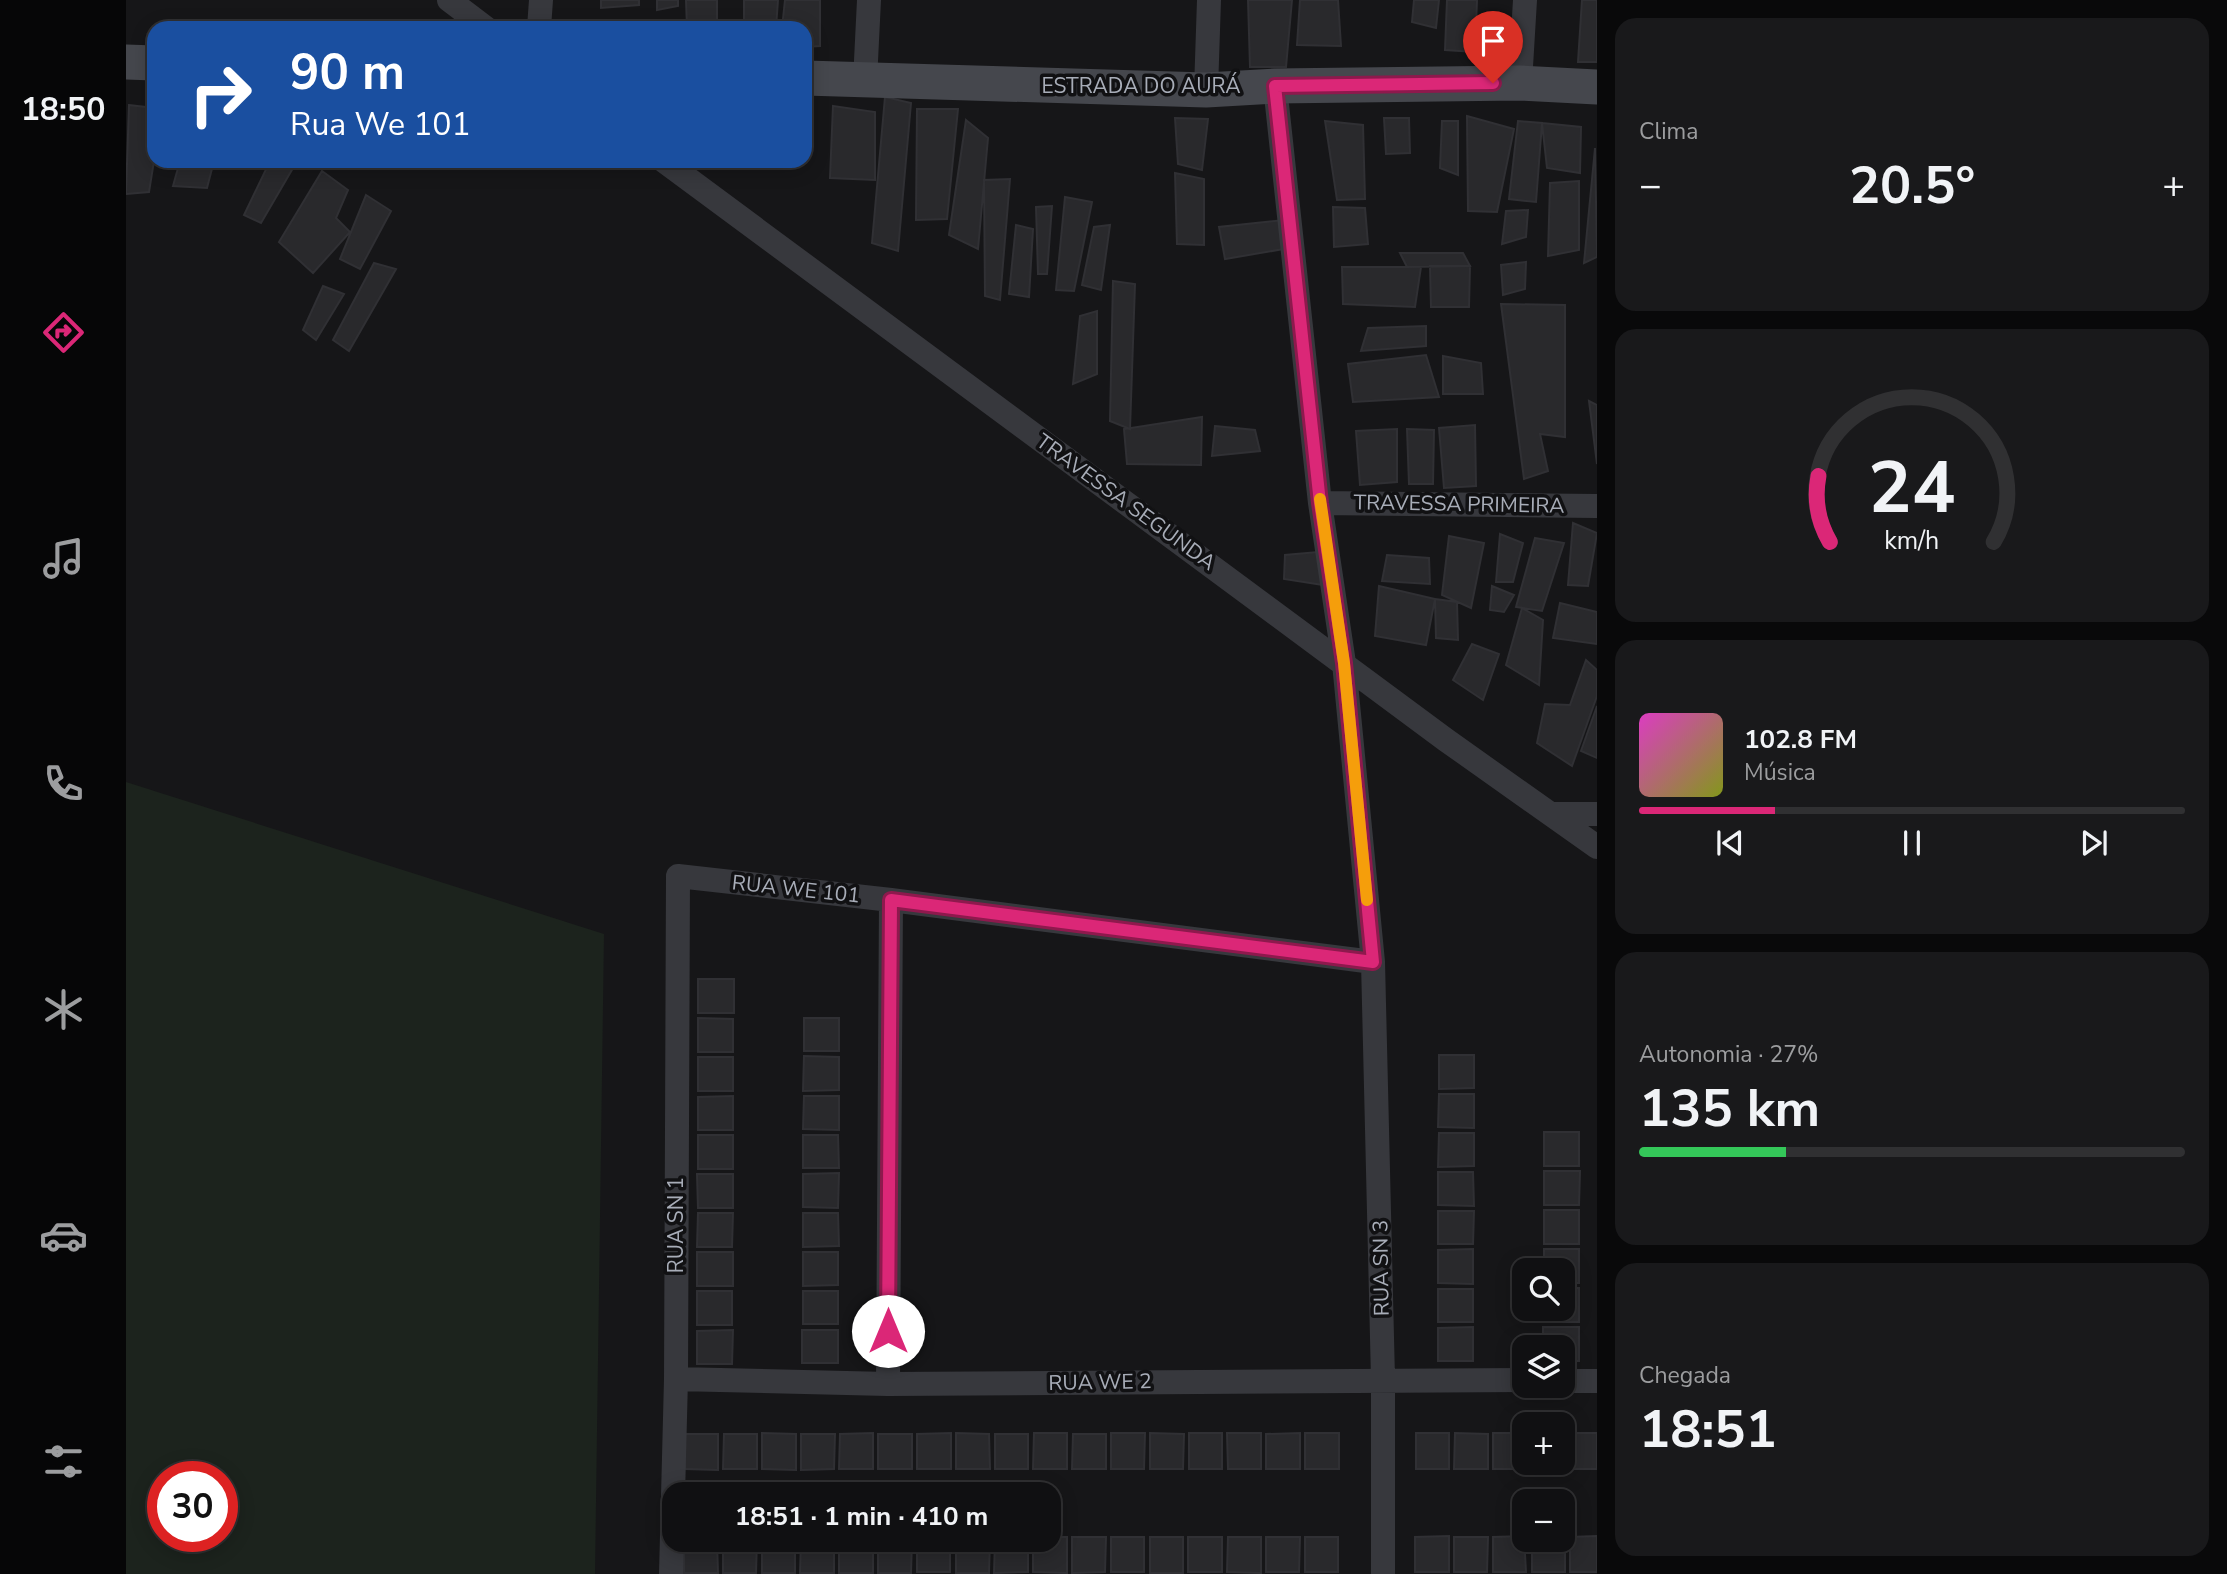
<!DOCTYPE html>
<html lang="pt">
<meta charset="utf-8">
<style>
:root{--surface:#101012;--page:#19191b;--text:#f1f3f6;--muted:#9c9d9f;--line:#303032;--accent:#db2777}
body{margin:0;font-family:"Nunito Sans",sans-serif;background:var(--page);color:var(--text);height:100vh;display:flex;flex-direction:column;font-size:26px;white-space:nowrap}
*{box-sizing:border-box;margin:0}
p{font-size:23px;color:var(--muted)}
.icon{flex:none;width:38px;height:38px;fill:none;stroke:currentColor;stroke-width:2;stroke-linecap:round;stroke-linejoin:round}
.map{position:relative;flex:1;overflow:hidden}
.panel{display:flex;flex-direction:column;gap:18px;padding:18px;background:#09090a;width:630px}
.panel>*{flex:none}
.top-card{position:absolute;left:21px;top:21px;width:665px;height:147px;border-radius:21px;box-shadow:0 4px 18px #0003,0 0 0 2px var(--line);background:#1a4fa0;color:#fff;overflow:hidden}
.buttons{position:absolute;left:1386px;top:1258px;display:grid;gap:14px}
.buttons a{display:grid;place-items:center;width:63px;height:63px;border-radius:14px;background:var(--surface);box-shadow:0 4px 18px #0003,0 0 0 2px var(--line);font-size:35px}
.speed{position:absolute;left:21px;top:1461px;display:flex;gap:14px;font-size:35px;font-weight:700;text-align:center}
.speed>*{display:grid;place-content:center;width:91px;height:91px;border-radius:50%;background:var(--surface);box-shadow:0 4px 18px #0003,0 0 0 2px var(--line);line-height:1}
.speed .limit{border:10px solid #d22;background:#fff;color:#111}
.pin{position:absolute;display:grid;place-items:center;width:60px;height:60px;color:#fff;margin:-72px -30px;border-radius:50% 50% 50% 0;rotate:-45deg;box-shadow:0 0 7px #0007}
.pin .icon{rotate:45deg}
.me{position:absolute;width:77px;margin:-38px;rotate:0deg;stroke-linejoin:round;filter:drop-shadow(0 0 5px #0008)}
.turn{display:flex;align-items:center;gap:24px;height:147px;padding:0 28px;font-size:32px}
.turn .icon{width:91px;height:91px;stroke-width:2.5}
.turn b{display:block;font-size:49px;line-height:60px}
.big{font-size:52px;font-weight:700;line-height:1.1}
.panel .widget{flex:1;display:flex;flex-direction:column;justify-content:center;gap:10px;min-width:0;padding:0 24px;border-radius:21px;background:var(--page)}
.panel .dial{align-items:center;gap:0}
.dial svg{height:182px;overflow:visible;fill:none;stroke:var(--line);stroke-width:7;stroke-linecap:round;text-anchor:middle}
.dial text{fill:var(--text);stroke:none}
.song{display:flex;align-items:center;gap:21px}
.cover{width:84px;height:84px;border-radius:10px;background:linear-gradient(135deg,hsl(310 70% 55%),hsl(70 70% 35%))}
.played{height:7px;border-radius:4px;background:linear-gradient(90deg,var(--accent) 25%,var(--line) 25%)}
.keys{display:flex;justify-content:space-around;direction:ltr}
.heat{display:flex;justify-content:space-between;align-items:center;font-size:38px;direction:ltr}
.charge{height:10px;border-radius:5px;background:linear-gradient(90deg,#34c759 27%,var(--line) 0)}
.trip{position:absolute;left:536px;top:1482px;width:399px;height:70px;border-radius:21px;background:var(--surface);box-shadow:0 4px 18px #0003,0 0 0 2px var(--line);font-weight:700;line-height:70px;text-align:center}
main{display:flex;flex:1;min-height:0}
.menu{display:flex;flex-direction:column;width:126px;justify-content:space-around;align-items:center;background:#060607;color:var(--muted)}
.menu .icon{width:49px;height:49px}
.menu .selected{color:var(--accent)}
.menu b{font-size:32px;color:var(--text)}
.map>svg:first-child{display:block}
</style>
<main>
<nav class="menu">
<b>18:50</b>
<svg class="icon selected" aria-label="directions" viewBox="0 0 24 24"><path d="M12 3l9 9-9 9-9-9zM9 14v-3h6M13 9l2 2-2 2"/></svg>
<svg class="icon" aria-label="music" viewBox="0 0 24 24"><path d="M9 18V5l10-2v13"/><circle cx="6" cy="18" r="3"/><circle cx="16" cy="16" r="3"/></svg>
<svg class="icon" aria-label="phone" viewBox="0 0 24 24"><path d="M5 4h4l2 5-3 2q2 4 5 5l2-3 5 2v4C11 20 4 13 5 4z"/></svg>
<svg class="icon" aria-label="climate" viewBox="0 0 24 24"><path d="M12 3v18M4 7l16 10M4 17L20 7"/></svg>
<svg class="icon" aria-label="car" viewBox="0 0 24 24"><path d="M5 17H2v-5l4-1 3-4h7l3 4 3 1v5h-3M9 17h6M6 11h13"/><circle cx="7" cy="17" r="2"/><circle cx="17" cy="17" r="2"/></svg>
<svg class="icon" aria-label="filters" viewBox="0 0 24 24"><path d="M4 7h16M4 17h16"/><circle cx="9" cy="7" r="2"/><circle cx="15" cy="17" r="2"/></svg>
</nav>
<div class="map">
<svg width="1471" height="1574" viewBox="0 0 1471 1574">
<rect width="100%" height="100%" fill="#161618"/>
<path fill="#1c231d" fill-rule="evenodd" d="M 0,782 L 478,934 L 469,1574 L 0,1574 ZM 37,1477 L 96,1477 L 96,1536 L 37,1536 Z"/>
<path fill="#29292c" stroke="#303034" stroke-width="2" d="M 475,0 L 513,0 L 513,5 L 475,8 Z
M 531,0 L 552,0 L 552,6 L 531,10 Z
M 560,0 L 591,0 L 591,28 L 561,28 Z
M 618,0 L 652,0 L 650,28 L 618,28 Z
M 659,0 L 694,0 L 694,46 L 679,47 L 679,28 L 656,28 Z
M 1122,0 L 1166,0 L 1160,67 L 1124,67 Z
M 1174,0 L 1212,0 L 1215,46 L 1171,45 Z
M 1288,0 L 1313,0 L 1310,28 L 1286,22 Z
M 1321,0 L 1351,0 L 1349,52 L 1319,50 Z
M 1456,0 L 1471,0 L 1471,62 L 1452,62 Z
M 759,97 L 785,103 L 772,251 L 746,243 Z
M 3,105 L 28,108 L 28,161 L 23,192 L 0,194 Z
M 707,106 L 749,112 L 749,180 L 704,178 Z
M 791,109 L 832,109 L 821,219 L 790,220 Z
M 1341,116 L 1388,129 L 1371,212 L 1342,211 Z
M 1049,118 L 1082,119 L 1076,170 L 1052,164 Z
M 1258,118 L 1283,118 L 1284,153 L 1260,154 Z
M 840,120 L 862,138 L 852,249 L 823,235 Z
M 1199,121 L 1237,125 L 1239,199 L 1211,200 Z
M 1316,121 L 1332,121 L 1332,175 L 1314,168 Z
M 1392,121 L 1416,123 L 1410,202 L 1383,199 Z
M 1416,123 L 1455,127 L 1454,173 L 1421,168 Z
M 1469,148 L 1471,257 L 1458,263 Z
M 54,161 L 88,161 L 81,188 L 47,186 Z
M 144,161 L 155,161 L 167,168 L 135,223 L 118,215 Z
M 196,171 L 222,190 L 210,218 L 224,232 L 187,273 L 153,242 Z
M 1049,173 L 1078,179 L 1078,245 L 1051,244 Z
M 884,179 L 874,300 L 859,296 L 858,180 Z
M 1453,181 L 1453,250 L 1422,256 L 1424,183 Z
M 240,195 L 265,211 L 234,269 L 214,259 Z
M 939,197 L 966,202 L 948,291 L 930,290 Z
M 926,206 L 921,274 L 912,274 L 910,207 Z
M 1207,207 L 1239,208 L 1242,244 L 1208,247 Z
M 1402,210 L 1400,237 L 1376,244 L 1380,211 Z
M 1158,220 L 1158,249 L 1099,259 L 1093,227 Z
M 890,225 L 907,229 L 903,297 L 883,294 Z
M 984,225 L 975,290 L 956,285 L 968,227 Z
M 1274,253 L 1337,253 L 1344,266 L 1281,267 Z
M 1400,262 L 1399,289 L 1377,295 L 1375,265 Z
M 248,263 L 270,269 L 223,351 L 207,340 Z
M 1304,266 L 1344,266 L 1343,307 L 1305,307 Z
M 1216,267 L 1295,267 L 1289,307 L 1217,304 Z
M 987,281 L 1009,284 L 1004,429 L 984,421 Z
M 197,286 L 218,294 L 190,340 L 177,330 Z
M 1375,304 L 1439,305 L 1439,437 L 1414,434 L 1422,471 L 1398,479 Z
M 971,311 L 971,374 L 947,384 L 954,316 Z
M 1300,326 L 1300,346 L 1235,351 L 1242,328 Z
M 1300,355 L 1313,397 L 1227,402 L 1222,364 Z
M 1317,356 L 1355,363 L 1357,394 L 1317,394 Z
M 1463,401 L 1471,405 L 1471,464 Z
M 1076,417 L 1075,465 L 1001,464 L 998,429 Z
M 1349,425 L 1350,486 L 1318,488 L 1313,428 Z
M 1089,426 L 1129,430 L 1134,451 L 1086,456 Z
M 1271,429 L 1271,482 L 1234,485 L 1230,431 Z
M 1281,429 L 1308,430 L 1307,484 L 1283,484 Z
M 1447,523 L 1471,533 L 1462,586 L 1442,585 Z
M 1374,534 L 1397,543 L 1387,582 L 1370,582 Z
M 1323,536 L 1358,543 L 1345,608 L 1316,595 Z
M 1409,538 L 1438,543 L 1416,611 L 1390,607 Z
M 1192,552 L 1197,585 L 1158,579 L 1159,555 Z
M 1261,555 L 1303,558 L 1304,584 L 1256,581 Z
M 1253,586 L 1309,599 L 1300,645 L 1249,636 Z
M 1366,586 L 1388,595 L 1378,612 L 1364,610 Z
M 1309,599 L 1331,602 L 1332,640 L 1310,638 Z
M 1434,603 L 1471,612 L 1471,644 L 1427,638 Z
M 1396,608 L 1417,620 L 1413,685 L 1380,665 Z
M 1346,644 L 1373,654 L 1357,700 L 1327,680 Z
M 1460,660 L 1471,670 L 1471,696 L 1446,766 L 1411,743 L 1419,704 L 1444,705 Z
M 1471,706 L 1471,758 L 1455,751 Z
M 572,979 L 608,979 L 608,1013 L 572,1013 Z
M 572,1018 L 607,1019 L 607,1052 L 572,1052 Z
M 678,1018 L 713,1018 L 713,1051 L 678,1051 Z
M 1313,1055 L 1348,1055 L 1348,1088 L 1313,1089 Z
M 678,1056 L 713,1057 L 713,1090 L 677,1091 Z
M 572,1057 L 607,1057 L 607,1091 L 572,1091 Z
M 1313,1094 L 1348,1094 L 1348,1128 L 1312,1127 Z
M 607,1096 L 607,1130 L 572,1130 L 572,1097 Z
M 678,1096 L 713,1096 L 713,1130 L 677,1129 Z
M 1418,1132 L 1453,1132 L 1453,1166 L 1418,1166 Z
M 1313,1133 L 1348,1133 L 1348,1166 L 1312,1167 Z
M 572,1135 L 607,1135 L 607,1169 L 572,1169 Z
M 677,1135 L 712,1135 L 713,1168 L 677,1168 Z
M 1418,1171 L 1454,1171 L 1453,1205 L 1418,1205 Z
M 1312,1172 L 1347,1172 L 1348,1206 L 1312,1205 Z
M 713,1173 L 712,1208 L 677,1207 L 677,1174 Z
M 571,1174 L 607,1174 L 607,1208 L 572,1208 Z
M 1418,1210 L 1453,1210 L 1453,1244 L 1418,1244 Z
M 1312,1211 L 1348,1211 L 1347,1244 L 1312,1244 Z
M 572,1213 L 607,1213 L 606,1247 L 571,1247 Z
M 677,1213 L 712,1213 L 713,1246 L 677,1247 Z
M 1347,1249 L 1347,1284 L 1312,1283 L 1312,1250 Z
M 1418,1249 L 1453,1249 L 1453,1283 L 1437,1283 L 1437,1270 L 1418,1270 Z
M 571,1252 L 607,1252 L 607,1286 L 571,1286 Z
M 677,1252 L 712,1252 L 712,1285 L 677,1286 Z
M 1437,1288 L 1453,1288 L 1453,1322 L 1418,1322 L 1418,1309 L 1437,1309 Z
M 1312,1289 L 1347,1289 L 1347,1322 L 1312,1322 Z
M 571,1291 L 606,1291 L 606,1325 L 571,1325 Z
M 677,1291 L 712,1291 L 712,1324 L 677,1324 Z
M 1347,1327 L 1347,1361 L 1312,1361 L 1312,1328 Z
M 1417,1327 L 1453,1327 L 1453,1361 L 1437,1361 L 1437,1348 L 1417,1348 Z
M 607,1330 L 606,1364 L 571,1364 L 571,1331 Z
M 676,1330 L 712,1330 L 712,1363 L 676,1363 Z
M 636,1433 L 670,1434 L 670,1470 L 636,1469 Z
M 747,1433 L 747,1469 L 713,1469 L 714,1434 Z
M 825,1433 L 825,1469 L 791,1469 L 791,1434 Z
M 830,1433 L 863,1434 L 864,1469 L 830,1469 Z
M 908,1433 L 941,1433 L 941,1469 L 907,1469 Z
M 985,1433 L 1019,1433 L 1018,1469 L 985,1469 Z
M 1024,1433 L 1058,1434 L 1057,1469 L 1024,1469 Z
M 1063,1433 L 1096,1433 L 1096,1469 L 1063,1469 Z
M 1101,1433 L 1135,1433 L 1135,1469 L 1102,1469 Z
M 1174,1433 L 1174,1469 L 1140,1469 L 1140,1434 Z
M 1179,1433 L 1213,1433 L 1213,1469 L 1179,1469 Z
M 1290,1433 L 1323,1433 L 1323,1469 L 1290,1469 Z
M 1329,1433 L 1362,1434 L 1362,1469 L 1328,1469 Z
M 1367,1433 L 1398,1433 L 1401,1469 L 1367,1469 Z
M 1437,1433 L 1440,1434 L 1439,1469 L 1406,1469 L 1406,1463 L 1437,1463 Z
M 1445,1433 L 1471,1433 L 1471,1469 L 1445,1469 Z
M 558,1434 L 592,1434 L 592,1470 L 559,1469 Z
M 598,1434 L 631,1434 L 631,1469 L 597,1469 Z
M 675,1434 L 709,1434 L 708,1469 L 675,1470 Z
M 752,1434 L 786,1434 L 786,1469 L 752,1469 Z
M 869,1434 L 902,1434 L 902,1469 L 869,1469 Z
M 947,1434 L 980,1434 L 980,1469 L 946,1469 Z
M 1323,1536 L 1323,1572 L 1289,1572 L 1289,1537 Z
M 1398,1536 L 1400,1572 L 1367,1572 L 1367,1537 Z
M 1471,1536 L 1471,1572 L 1444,1572 L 1444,1537 Z
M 922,1537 L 941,1537 L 941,1573 L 907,1572 L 907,1540 L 922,1540 Z
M 946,1537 L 980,1537 L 979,1572 L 946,1573 Z
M 985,1537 L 1018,1537 L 1018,1572 L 985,1572 Z
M 1024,1537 L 1057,1537 L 1057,1573 L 1024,1573 Z
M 1062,1537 L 1096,1537 L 1096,1572 L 1062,1572 Z
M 1102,1537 L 1135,1537 L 1135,1573 L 1101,1572 Z
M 1140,1537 L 1174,1537 L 1173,1572 L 1140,1572 Z
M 1179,1537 L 1212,1537 L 1212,1572 L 1179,1572 Z
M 1328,1537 L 1362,1537 L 1361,1572 L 1328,1572 Z
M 1437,1537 L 1439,1537 L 1439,1572 L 1406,1572 L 1406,1540 L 1437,1540 Z
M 558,1540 L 591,1540 L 592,1573 L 558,1573 Z
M 597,1540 L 631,1540 L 630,1573 L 597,1573 Z
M 636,1540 L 669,1540 L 669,1573 L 636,1573 Z
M 675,1540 L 708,1540 L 708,1573 L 674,1573 Z
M 713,1540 L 747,1540 L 747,1573 L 713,1573 Z
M 752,1540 L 786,1540 L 785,1573 L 752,1573 Z
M 791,1540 L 824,1540 L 824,1572 L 791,1572 Z
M 830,1540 L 864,1540 L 863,1573 L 830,1573 Z
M 869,1540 L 902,1540 L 902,1572 L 868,1573 Z"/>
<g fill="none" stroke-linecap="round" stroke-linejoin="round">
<path stroke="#37383d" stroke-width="24" d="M 323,0 L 360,28
M 413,28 L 415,0
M 739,81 L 743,0
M 1394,83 L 1399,0
M 1149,86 L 1194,503 L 1218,663 L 1247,962 L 1257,1379 L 1257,1574
M 1080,90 L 1083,0
M 538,161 L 1320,740 L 1471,847
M 1194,503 L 1471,506
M 1425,814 L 1471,814
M 550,1379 L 762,1384 L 1398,1380
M 1437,1381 L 1471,1381
M 762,1384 L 765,900
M 545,1574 L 550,1379 L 552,876 L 765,900 L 1247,962"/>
<path stroke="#45474d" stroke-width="35" d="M 0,62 L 28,63
M 679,78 L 1080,90 L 1149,86 L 1394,83 L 1471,87"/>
</g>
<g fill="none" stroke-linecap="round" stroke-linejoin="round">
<defs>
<path id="route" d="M 762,1331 L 765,900 L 1247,962 L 1218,663 L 1194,503 L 1149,86 L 1367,83"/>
</defs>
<use href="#route" stroke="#8e194d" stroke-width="18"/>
<use href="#route" stroke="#db2777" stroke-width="12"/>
<path stroke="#f59e0b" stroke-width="12" d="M 1194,499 L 1218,663 L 1241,900"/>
</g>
<g text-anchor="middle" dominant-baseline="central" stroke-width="7" stroke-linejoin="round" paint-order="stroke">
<g font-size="21" fill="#a8adb8" stroke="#111113">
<text x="1015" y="86">ESTRADA DO AURÁ</text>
<text transform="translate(1000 502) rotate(36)">TRAVESSA SEGUNDA</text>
<text transform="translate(1333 504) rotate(1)">TRAVESSA PRIMEIRA</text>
<text transform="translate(670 889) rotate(6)">RUA WE 101</text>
<text transform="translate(550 1225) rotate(-90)">RUA SN 1</text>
<text transform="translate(1255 1268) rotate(-91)">RUA SN 3</text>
<text transform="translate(974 1382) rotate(-1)">RUA WE 2</text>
</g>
</g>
</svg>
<div class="buttons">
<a><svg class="icon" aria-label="search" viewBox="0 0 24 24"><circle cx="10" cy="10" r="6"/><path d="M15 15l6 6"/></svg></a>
<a><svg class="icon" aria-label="layers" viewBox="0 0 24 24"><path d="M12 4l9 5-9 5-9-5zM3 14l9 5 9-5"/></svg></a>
<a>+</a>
<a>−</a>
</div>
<div class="speed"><div class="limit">30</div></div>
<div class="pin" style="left:1367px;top:83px;background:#d93025"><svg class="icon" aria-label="arrive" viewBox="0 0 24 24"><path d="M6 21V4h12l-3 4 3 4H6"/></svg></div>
<svg class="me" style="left:762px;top:1331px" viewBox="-20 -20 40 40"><circle r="19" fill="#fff"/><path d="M0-13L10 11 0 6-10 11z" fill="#db2777"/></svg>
<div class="trip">18:51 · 1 min · 410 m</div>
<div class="top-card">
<div class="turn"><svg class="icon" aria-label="right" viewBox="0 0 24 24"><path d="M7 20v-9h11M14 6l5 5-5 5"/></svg><div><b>90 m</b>Rua We 101</div></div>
</div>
</div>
<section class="panel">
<div class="widget"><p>Clima</p>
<div class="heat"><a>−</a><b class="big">20.5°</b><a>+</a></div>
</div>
<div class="widget dial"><svg viewBox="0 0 100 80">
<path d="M14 69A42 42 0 1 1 86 69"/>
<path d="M14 69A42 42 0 0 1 9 40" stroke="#db2777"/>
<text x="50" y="56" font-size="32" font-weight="700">24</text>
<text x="50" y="72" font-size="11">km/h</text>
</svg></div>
<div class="widget">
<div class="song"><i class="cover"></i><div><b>102.8 FM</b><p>Música</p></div></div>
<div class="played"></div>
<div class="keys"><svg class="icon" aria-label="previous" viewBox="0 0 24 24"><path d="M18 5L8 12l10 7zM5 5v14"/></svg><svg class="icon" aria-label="pause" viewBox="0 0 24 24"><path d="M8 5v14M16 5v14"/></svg><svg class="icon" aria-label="next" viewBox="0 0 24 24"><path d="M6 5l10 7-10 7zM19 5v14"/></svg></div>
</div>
<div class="widget"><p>Autonomia · 27%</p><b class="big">135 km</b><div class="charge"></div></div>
<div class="widget"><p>Chegada</p><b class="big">18:51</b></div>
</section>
</main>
